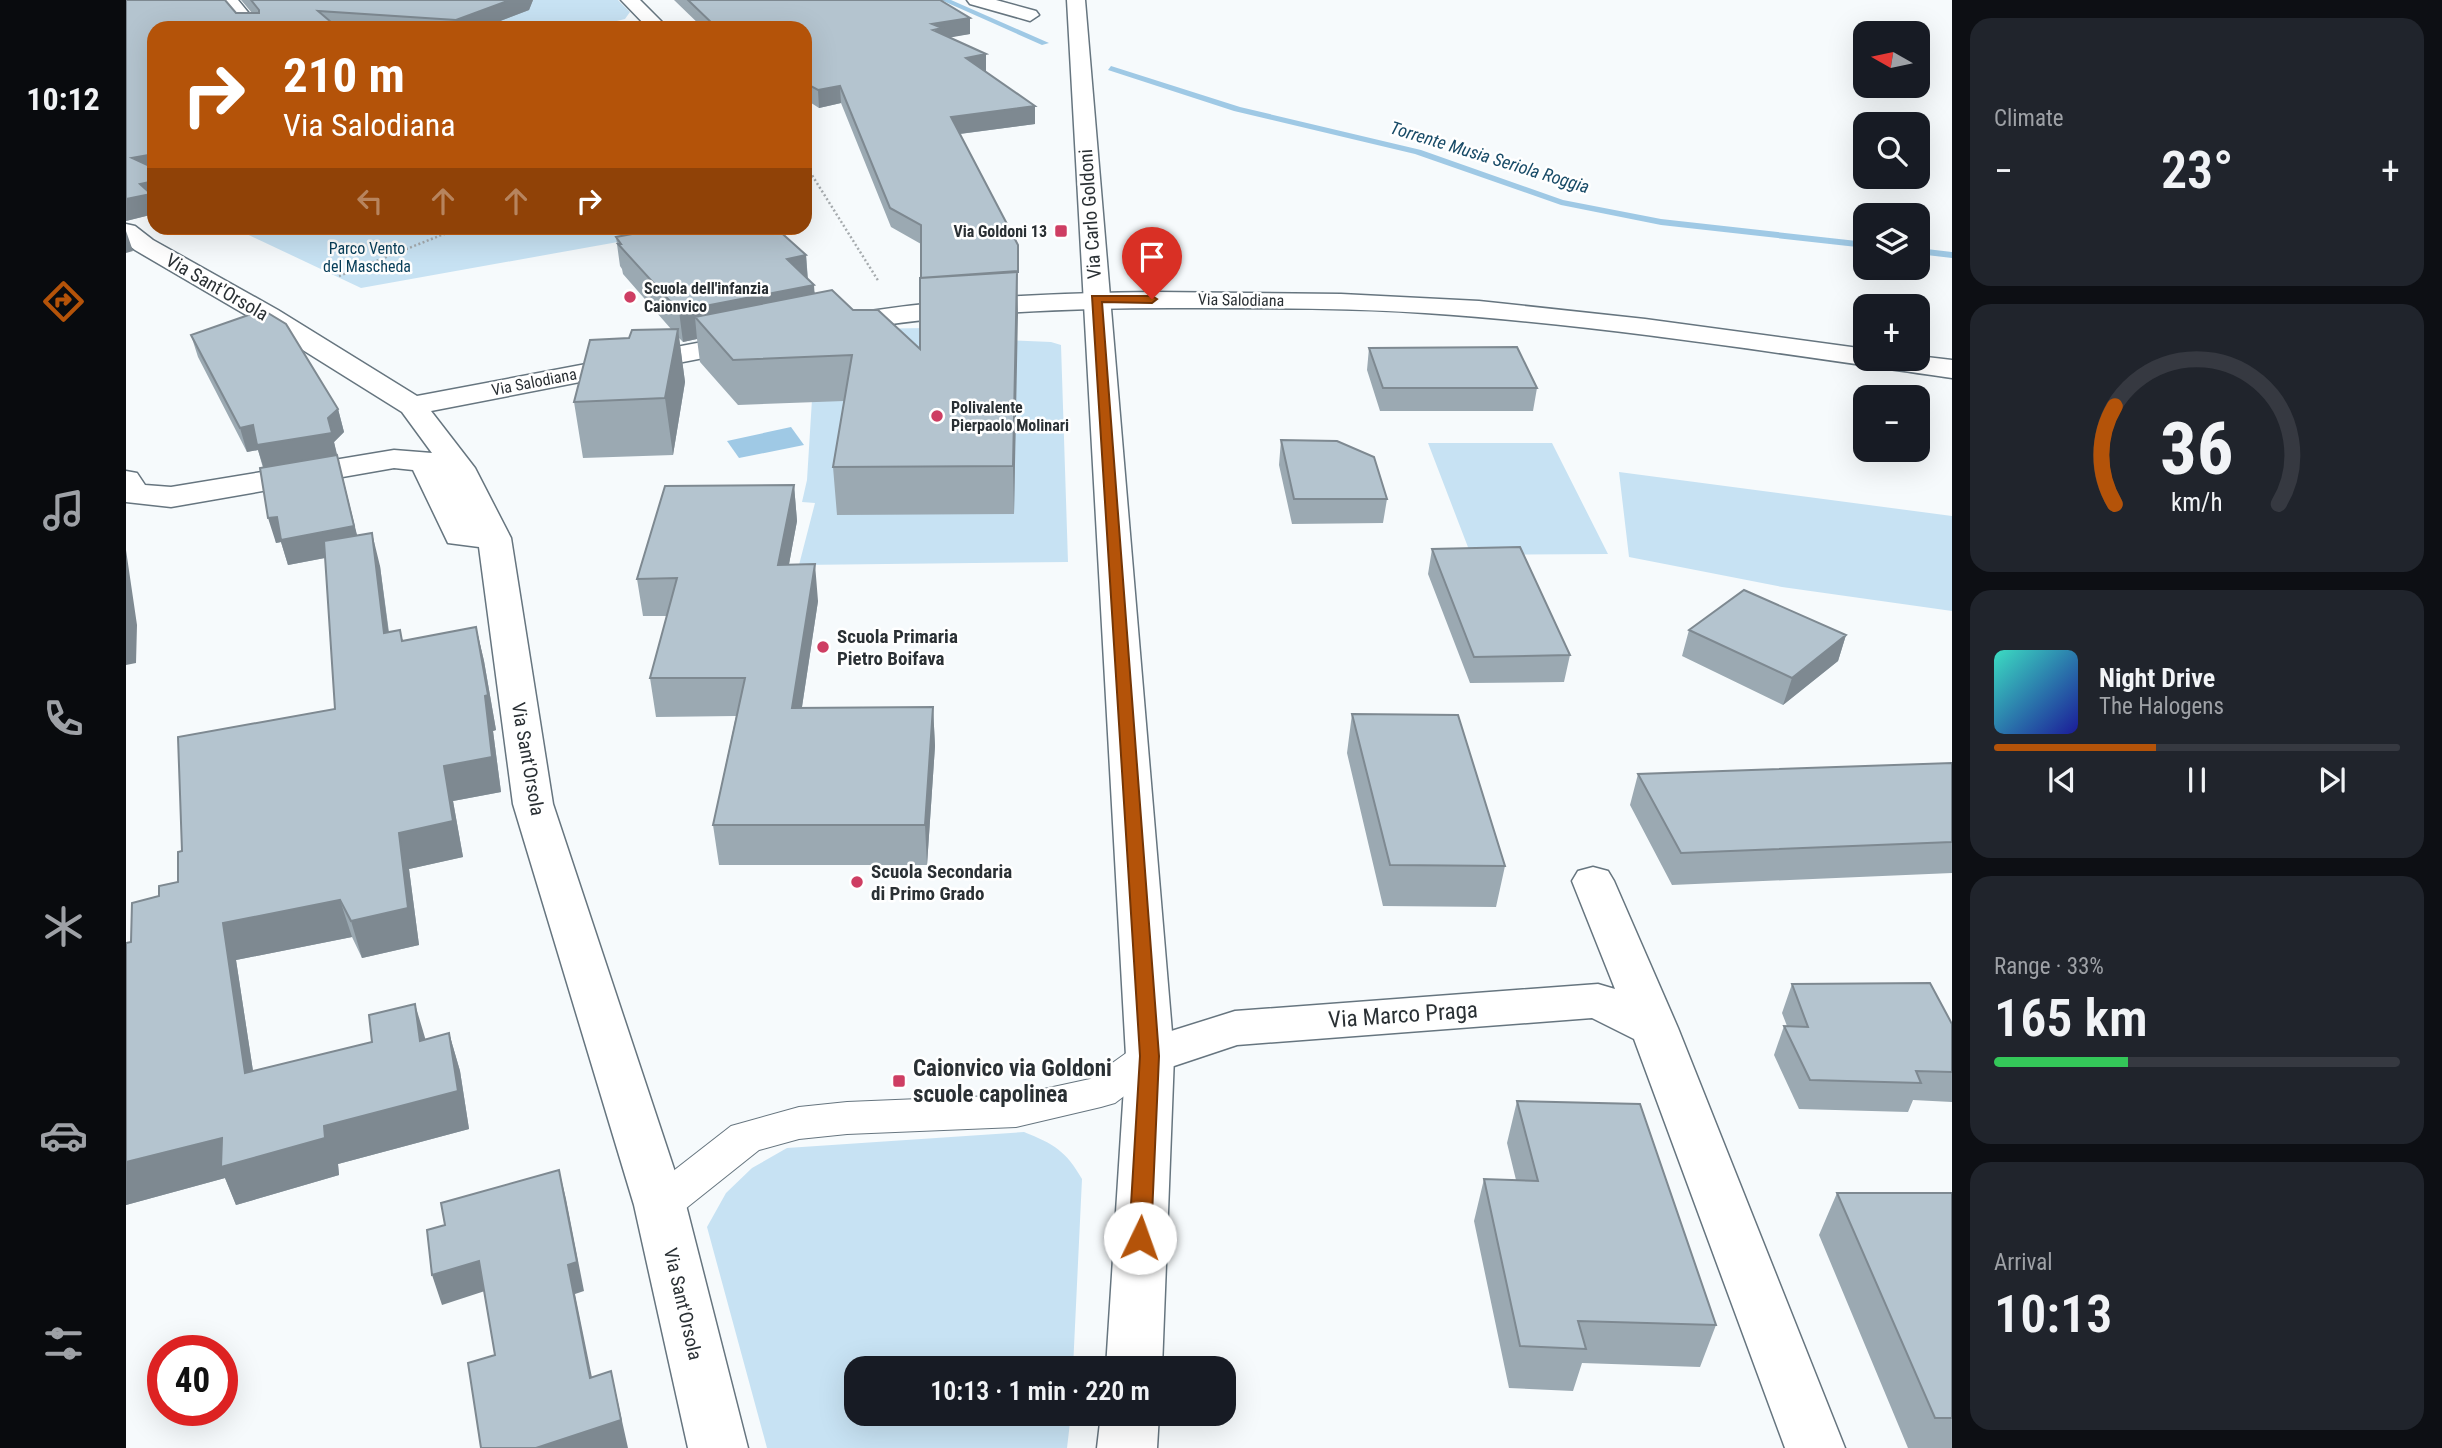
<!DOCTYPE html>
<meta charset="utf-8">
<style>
:root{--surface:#171b24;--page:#20242c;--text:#f1f3f6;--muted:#9ea1a6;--line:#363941;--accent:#b45309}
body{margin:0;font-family:"Roboto Condensed",sans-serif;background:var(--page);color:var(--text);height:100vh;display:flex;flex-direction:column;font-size:26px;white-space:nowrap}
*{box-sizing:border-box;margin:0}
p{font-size:23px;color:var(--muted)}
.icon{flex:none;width:38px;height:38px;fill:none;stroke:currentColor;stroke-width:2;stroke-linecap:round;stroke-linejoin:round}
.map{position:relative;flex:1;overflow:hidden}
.details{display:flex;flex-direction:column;gap:18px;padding:18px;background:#0d0f14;width:490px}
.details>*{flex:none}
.top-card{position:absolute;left:21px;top:21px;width:665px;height:214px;border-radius:21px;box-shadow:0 7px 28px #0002;background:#b45309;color:#fff;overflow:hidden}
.needle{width:46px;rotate:279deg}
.fabs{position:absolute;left:1727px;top:21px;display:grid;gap:14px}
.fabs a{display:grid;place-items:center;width:77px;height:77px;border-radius:14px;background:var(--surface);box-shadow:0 7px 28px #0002;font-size:35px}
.speed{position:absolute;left:21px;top:1335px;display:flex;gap:14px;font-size:35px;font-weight:700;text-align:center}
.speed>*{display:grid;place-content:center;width:91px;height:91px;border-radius:50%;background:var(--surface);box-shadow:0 7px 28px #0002;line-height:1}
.speed .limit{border:10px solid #d22;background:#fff;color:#111}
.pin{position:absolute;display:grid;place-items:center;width:60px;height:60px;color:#fff;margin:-72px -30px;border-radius:50% 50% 50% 0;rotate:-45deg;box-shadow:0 0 7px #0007}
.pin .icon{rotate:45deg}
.me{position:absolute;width:77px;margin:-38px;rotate:3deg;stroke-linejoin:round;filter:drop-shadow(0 0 5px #0008)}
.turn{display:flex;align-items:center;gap:24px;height:147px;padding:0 21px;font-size:32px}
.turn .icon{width:91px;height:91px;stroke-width:2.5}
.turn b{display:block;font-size:49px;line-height:60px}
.lanes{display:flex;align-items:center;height:66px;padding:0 21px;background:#0003;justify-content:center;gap:35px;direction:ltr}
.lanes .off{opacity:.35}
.big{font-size:52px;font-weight:600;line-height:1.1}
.details .tile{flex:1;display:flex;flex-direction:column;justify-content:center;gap:10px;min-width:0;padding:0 24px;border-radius:21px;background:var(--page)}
.details .dial{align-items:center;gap:0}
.dial svg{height:182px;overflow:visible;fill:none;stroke:var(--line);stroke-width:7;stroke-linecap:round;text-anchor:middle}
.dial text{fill:var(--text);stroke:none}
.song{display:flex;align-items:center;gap:21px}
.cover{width:84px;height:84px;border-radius:10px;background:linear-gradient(135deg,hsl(170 70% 55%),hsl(240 70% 35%))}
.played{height:7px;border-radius:4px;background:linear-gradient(90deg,var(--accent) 40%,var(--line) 40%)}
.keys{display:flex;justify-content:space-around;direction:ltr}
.heat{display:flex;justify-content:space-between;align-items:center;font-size:38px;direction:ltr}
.charge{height:10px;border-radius:5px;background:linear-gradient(90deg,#34c759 33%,var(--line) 0)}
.trip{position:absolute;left:718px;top:1356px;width:392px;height:70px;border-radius:21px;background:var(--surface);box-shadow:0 7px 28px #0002;font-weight:600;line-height:70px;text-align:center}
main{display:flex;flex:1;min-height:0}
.tab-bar{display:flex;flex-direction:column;width:126px;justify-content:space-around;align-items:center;background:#090b0e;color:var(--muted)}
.tab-bar .icon{width:49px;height:49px}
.tab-bar .current{color:var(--accent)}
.tab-bar b{font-size:32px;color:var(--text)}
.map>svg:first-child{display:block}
</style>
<main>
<nav class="tab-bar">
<b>10:12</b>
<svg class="icon current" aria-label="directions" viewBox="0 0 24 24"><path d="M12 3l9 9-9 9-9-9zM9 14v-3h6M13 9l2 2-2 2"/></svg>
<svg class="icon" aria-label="music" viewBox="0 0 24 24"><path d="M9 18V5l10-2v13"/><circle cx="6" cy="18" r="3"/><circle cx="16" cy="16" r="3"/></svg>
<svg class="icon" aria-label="phone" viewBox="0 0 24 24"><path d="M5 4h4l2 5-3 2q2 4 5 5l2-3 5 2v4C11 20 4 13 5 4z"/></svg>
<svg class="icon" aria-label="climate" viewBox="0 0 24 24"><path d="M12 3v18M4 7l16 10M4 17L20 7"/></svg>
<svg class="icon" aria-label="car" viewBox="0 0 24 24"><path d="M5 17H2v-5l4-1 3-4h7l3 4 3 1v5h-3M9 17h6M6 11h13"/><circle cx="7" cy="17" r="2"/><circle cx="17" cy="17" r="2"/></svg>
<svg class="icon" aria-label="filters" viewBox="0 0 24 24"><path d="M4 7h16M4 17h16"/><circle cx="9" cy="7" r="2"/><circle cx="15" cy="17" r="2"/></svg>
</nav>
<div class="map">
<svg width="1826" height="1448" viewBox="0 0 1826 1448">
<rect width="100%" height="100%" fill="#f6fafc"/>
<path fill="#c7e2f3" d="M 197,0 L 492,0 L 504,12 L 499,19 L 462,28 L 223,28 Z
M 108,228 L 570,228 L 235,288 Z
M 880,327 L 881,340 L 925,342 L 935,345 L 942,562 L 673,565 L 689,503 L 676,502 L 681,480 L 690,335 L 726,329 Z
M 1302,443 L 1426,443 L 1482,554 L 1345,555 Z
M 1493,472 L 1826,516 L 1826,611 L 1656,587 L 1503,557 Z
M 898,1132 C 928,1144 940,1151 956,1179 L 947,1368 L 730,1368 L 730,1414 L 945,1414 L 941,1448 L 641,1448 L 581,1227 L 600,1193 L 626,1168 L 661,1148 Z"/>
<path fill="#9fc9e5" d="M 665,427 L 678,445 L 613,458 L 601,441 Z"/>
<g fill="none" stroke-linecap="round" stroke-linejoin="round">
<path fill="#9fc9e5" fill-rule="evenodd" d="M 815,0 L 825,0 L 923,43 L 916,45 Z
M 985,66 L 1114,107 L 1295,150 L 1437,200 L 1535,219 L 1740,242 L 1740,248 L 1535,225 L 1435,205 L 1289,154 L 1108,111 L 982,70 Z
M 1792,248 L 1826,252 L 1826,258 L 1792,254 Z"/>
<defs>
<path id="service" d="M 1024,1041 L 1038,1046 L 1044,1056 L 1038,1066 L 989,1103 L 975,1107 L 890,1127 L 721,1134 L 673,1139 L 633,1150 L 549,1217 L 534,1222 L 519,1217 L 513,1205 L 519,1193 L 605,1126 L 673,1107 L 721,1102 L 890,1095 L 964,1079 L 1010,1046 Z"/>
<path id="minor" d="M 93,0 L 112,0 L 135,28 L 116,28 Z
M 495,0 L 514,0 L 542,28 L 522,28 Z
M 841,0 L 870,0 L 910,11 L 913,15 L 904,21 L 844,4 Z
M 0,224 L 9,226 L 27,240 L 152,310 L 291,396 L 624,333 L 634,335 L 638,341 L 634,347 L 624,349 L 305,411 L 349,468 L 385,538 L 427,804 L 560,1205 L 622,1448 L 562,1448 L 508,1205 L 387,804 L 353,547 L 322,543 L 287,470 L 268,468 L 45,507 L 0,502 L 0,471 L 11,473 L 19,485 L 45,487 L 268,450 L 306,453 L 276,412 L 132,322 L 9,250 L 0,243 Z
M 1030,292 L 1215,294 L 1353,301 L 1519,319 L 1740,349 L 1740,359 L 1792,359 L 1792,356 L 1826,360 L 1826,378 C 1651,353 1476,325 1299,313 C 1224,308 1148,308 1073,308 C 950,307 828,312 707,333 L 697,331 L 693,325 L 697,319 L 707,317 C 814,298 921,293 1030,292 Z
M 1467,867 L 1482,871 L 1488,881 L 1552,1028 L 1719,1448 L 1659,1448 L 1508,1039 L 1466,1018 L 1111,1045 L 1024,1074 L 1007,1069 L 1000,1056 L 1007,1043 L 1109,1011 L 1472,984 L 1489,989 L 1446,881 L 1452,871 Z"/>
<path id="tertiary" d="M 941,0 L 959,0 L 1048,1056 L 1036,1368 L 980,1368 L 1000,1056 Z
M 975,1414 L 1033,1414 L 1031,1448 L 971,1448 Z"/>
</defs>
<use href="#service" stroke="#66757f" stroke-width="2"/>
<use href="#minor" stroke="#66757f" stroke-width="3"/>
<use href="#tertiary" stroke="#66757f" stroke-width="3"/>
<path stroke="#a6abae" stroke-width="2.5" stroke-dasharray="2 2.5" stroke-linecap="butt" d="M 679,164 L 753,282
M 213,276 L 333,228"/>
<use href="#service" fill="#fff" fill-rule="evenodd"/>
<use href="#minor" fill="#fff" fill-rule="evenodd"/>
<use href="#tertiary" fill="#fff" fill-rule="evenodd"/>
</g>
<path fill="#9ba9b2" d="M 0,0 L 99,0 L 110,13 L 126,13 L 115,0 L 407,0 L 403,10 L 356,28 L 28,28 L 28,214 L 0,221 Z
M 548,0 L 820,0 L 815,1 L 844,18 L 844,34 L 823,37 L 860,71 L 858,71 L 909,106 L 909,124 L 834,134 L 892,245 L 888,514 L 711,515 L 707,467 L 718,401 L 612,405 L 574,362 L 571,339 L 557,342 L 553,338 L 559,382 L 547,455 L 457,458 L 448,402 L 503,338 L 545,329 L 497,274 L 496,269 L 494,266 L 490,237 L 680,255 L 682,279 L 689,293 L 727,310 L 794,349 L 795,244 L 765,227 L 715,103 L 693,108 L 679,99 L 679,28 L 577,28 Z
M 65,335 L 212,409 L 218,432 L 208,442 L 211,457 L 231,536 L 254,566 L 263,632 L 277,641 L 350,627 L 358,661 L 370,730 L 367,731 L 375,792 L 327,801 L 337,857 L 283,869 L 293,945 L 236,958 L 226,937 L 110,960 L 127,1071 L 300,1039 L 323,1033 L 334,1071 L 343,1129 L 212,1164 L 213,1175 L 110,1205 L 99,1178 L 0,1205 L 0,943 L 5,942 L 33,896 L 52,882 L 56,851 L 209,709 L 199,558 L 162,565 L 155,542 L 150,543 L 137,468 L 132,450 L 121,452 L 72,357 Z
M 1243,348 L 1411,388 L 1407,411 L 1254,411 L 1241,370 Z
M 1155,440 L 1261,499 L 1257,523 L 1166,524 L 1153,465 Z
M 668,485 L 671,521 L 663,564 L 692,601 L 676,707 L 807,707 L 809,746 L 801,865 L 593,865 L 587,825 L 610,716 L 530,717 L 524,678 L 541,616 L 517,616 L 511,579 Z
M 1306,549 L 1444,655 L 1438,682 L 1344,683 L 1302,574 Z
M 1563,630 L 1720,635 L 1712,661 L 1657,705 L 1556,656 Z
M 1226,714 L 1379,866 L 1370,907 L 1257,906 L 1221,753 Z
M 1826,763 L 1826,873 L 1546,885 L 1504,805 L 1512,774 Z
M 1666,984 L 1826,1024 L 1826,1102 L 1787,1100 L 1782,1112 L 1673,1109 L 1648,1055 L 1658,1026 L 1661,1026 L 1656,1013 Z
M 1391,1101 L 1590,1325 L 1574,1367 L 1456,1363 L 1447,1391 L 1383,1388 L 1348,1221 L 1358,1179 L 1390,1180 L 1381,1143 Z
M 1711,1193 L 1826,1193 L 1826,1448 L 1782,1448 L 1693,1235 Z"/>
<path fill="#7e8991" d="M 384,0 L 407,0 L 403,10 L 356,28 L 331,28 L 330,20 Z
M 844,18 L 844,34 L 816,39 L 816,45 L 806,24 Z
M 860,54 L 860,71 L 840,75 L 840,58 Z
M 714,86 L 715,103 L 693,108 L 692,90 Z
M 909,106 L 909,124 L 825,135 L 825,117 Z
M 28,154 L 28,174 L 6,158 Z
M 28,181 L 28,214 L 0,221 L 0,199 L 14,184 Z
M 0,231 L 7,251 L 0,253 Z
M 680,255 L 682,285 L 661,259 Z
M 891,271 L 892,314 L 888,514 L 887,466 Z
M 688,285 L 690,315 L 569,317 L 571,339 L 557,342 L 553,311 Z
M 552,329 L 559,382 L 547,455 L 539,398 Z
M 212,409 L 218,432 L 208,442 L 235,551 L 162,565 L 155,542 L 150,543 L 142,518 L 138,469 L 132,450 L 121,452 L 114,428 L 127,425 L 202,418 Z
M 668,485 L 671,521 L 656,602 L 652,565 Z
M 246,533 L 254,566 L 267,667 L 258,633 Z
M 0,550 L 11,625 L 10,663 L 0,665 Z
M 689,564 L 692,601 L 670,746 L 666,708 Z
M 350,627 L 358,661 L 370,730 L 367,731 L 375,792 L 327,801 L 337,857 L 283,869 L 293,945 L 236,958 L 225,921 L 273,833 L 318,766 Z
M 1720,635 L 1712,661 L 1657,705 L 1666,678 Z
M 807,707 L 809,746 L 801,865 L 799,825 Z
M 214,900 L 226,937 L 110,960 L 133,1110 L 119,1073 L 97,923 Z
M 289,1004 L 300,1041 L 294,1041 Z
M 323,1033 L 334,1071 L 343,1129 L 212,1164 L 213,1175 L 110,1205 L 99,1178 L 0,1205 L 0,1162 L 96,1138 L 198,1126 Z
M 433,1170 L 440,1199 L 458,1291 L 449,1294 L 472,1407 L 464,1378 L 442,1265 Z
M 353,1261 L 362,1290 L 316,1305 L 306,1275 Z
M 485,1371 L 502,1448 L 410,1448 Z"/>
<path fill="#b4c4cf" stroke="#7e8991" stroke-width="2" d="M 0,0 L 99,0 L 110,13 L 133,13 L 133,10 L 125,0 L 384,0 L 330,20 L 192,11 L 212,28 L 28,28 L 28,154 L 6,158 L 28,168 L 28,181 L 14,184 L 25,194 L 0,199 Z
M 562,0 L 814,0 L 844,18 L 806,24 L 816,28 L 807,30 L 860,54 L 840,58 L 909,106 L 825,117 L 892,245 L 892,272 L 795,278 L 795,225 L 764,208 L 714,86 L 692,90 L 679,83 L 679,28 L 591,28 Z
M 538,228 L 650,228 L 680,255 L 661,259 L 688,285 L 553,311 L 492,244 L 495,244 L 490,237 Z
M 891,271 L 887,466 L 707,467 L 726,355 L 607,360 L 569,317 L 706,290 L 727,310 L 752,310 L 794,349 L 794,278 Z
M 137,310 L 160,324 L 212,409 L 202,418 L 206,433 L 131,445 L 127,425 L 114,428 L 65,335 Z
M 552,329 L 539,398 L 448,402 L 464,340 L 503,338 L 506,330 Z
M 1391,347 L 1411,388 L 1257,388 L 1243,348 Z
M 1155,440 L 1211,441 L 1248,457 L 1261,499 L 1168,499 Z
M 211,455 L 228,526 L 155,540 L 151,517 L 142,518 L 134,468 Z
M 668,485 L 652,565 L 689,564 L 666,708 L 807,707 L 799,825 L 587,825 L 619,678 L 524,678 L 551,578 L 511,579 L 539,486 Z
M 246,533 L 258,633 L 274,630 L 276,641 L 350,627 L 362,695 L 359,696 L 366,757 L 318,766 L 327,821 L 273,833 L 282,908 L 225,921 L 214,900 L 97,923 L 119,1073 L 246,1042 L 243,1015 L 289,1004 L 294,1041 L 323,1033 L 332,1091 L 198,1126 L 199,1138 L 95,1167 L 96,1138 L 0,1162 L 0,943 L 5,942 L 6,903 L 33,896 L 33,886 L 52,882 L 52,852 L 56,851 L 52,737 L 209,709 L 198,541 Z
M 1394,547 L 1444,655 L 1348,657 L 1306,549 Z
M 1618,590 L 1720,635 L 1666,678 L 1563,630 Z
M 1226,714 L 1332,715 L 1379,866 L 1264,865 Z
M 1826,763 L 1826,842 L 1555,853 L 1512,774 Z
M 1804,983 L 1826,1024 L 1826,1072 L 1790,1071 L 1795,1083 L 1684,1080 L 1658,1026 L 1682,1027 L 1666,984 Z
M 1391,1101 L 1514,1104 L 1590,1325 L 1452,1321 L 1460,1349 L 1394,1346 L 1358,1179 L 1412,1181 Z
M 433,1170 L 451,1262 L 442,1265 L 464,1378 L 485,1371 L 495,1420 L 410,1448 L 355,1448 L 342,1363 L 369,1355 L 353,1261 L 306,1275 L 301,1230 L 319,1225 L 315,1203 Z
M 1711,1193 L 1826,1193 L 1826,1418 L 1809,1418 Z"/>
<path fill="#b45309" stroke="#753606" stroke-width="2" d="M 966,296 L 1026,296 L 1031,299 L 1026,303 L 976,302 L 1033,1056 L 1025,1238 L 1022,1245 L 1014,1247 L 1007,1245 L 1003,1238 L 1014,1056 Z"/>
<g fill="#ce3e63" stroke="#fff" stroke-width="2.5">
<rect x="928" y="224" width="14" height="14" rx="3.5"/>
<circle cx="504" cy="297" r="7"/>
<circle cx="811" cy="416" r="7"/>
<circle cx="697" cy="647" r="7"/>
<circle cx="731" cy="882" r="7"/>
<rect x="766" y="1074" width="14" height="14" rx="3.5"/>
</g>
<g text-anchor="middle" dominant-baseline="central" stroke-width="5" stroke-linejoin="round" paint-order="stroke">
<g font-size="16" font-weight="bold" fill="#2a3034" stroke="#fff" text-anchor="start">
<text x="921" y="231" text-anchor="end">Via Goldoni 13</text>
<text x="518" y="288">Scuola dell'infanzia<tspan x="518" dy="18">Caionvico</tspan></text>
<text x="825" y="407">Polivalente<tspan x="825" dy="18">Pierpaolo Molinari</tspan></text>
</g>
<g font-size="16" fill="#073e59" stroke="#fff">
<text x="241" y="248">Parco Vento<tspan x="241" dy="18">del Mascheda</tspan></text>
</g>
<g font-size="16" fill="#2a3034" stroke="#fff">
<text transform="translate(1115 300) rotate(1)">Via Salodiana</text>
<text transform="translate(408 382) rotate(-11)">Via Salodiana</text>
</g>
<g font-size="18" font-style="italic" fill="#184b67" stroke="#fff">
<text transform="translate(1364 157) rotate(17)">Torrente Musia Seriola Roggia</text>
</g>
<g font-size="19" fill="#2a3034" stroke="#fff">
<text transform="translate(964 214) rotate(-94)">Via Carlo Goldoni</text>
<text transform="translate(91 287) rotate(30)">Via Sant'Orsola</text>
<text transform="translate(402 759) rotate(80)">Via Sant'Orsola</text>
<text transform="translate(557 1304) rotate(77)">Via Sant'Orsola</text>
</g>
<g font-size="19" font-weight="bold" fill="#2a3034" stroke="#fff" text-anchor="start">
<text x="711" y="636">Scuola Primaria<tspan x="711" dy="22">Pietro Boifava</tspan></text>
<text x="745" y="871">Scuola Secondaria<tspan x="745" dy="22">di Primo Grado</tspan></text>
</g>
<g font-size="23" fill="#2a3034" stroke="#fff">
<text transform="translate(1277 1015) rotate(-4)">Via Marco Praga</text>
</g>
<g font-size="23" font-weight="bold" fill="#2a3034" stroke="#fff" text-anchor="start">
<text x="787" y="1068">Caionvico via Goldoni<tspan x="787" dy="26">scuole capolinea</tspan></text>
</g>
</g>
</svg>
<div class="fabs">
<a><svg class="needle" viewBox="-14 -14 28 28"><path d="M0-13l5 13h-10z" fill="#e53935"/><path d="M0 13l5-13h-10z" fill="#9ea1a6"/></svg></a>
<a><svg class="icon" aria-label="search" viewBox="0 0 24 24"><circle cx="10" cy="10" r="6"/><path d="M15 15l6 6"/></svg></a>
<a><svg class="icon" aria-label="layers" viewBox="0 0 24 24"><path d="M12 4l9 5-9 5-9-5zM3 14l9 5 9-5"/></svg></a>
<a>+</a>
<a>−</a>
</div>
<div class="speed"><div class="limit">40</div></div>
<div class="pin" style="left:1026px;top:299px;background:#d93025"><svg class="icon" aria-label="arrive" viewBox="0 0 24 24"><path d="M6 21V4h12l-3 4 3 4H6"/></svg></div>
<svg class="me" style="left:1014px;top:1238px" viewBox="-20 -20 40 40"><circle r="19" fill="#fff"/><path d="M0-13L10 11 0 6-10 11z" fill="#b45309"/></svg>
<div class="trip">10:13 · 1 min · 220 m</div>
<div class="top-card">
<div class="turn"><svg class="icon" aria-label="right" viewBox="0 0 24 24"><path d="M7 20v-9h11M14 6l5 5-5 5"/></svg><div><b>210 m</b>Via Salodiana</div></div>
<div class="lanes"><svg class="icon off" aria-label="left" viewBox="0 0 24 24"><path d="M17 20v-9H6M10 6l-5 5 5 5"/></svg><svg class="icon off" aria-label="ahead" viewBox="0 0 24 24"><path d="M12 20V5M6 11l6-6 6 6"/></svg><svg class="icon off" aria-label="ahead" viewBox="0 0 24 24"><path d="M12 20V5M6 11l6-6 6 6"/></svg><svg class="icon" aria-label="right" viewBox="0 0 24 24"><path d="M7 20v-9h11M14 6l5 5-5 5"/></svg></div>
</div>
</div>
<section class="details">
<div class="tile"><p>Climate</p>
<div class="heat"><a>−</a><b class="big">23°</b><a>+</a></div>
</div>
<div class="tile dial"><svg viewBox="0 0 100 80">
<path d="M14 69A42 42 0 1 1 86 69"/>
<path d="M14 69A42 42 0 0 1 14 26" stroke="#b45309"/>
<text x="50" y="56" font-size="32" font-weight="700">36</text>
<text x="50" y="72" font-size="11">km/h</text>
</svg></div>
<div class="tile">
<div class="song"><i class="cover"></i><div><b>Night Drive</b><p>The Halogens</p></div></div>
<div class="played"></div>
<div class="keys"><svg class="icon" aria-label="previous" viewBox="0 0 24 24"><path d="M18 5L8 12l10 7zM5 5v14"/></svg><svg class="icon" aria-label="pause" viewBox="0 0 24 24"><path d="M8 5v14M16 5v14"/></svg><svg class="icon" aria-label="next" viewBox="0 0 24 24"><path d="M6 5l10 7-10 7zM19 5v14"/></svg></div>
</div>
<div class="tile"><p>Range · 33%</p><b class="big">165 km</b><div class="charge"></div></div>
<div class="tile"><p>Arrival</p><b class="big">10:13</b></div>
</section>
</main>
